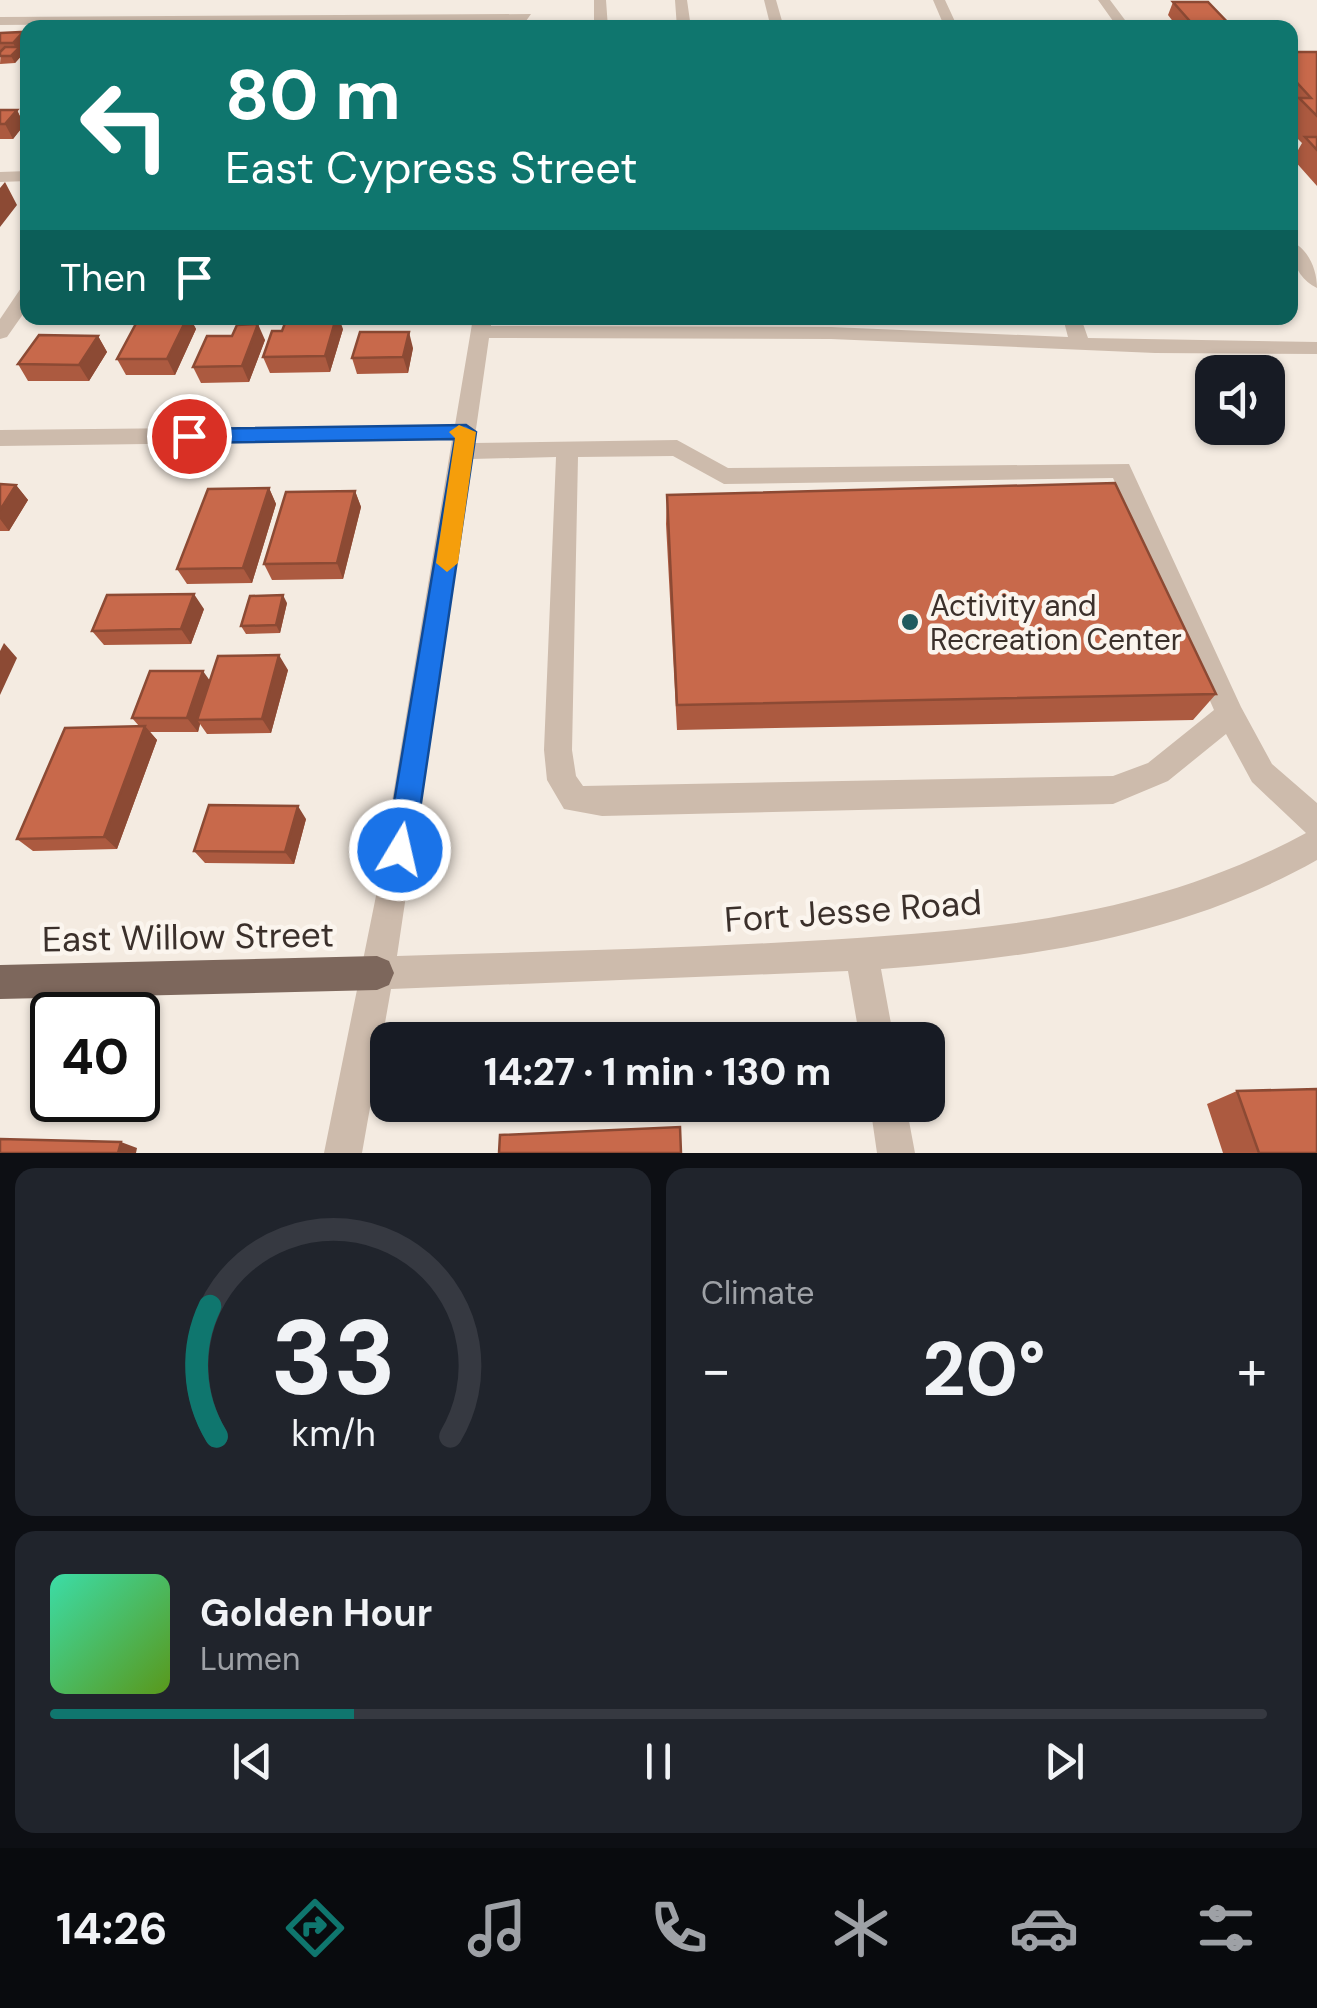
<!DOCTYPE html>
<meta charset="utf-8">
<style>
:root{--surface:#171b24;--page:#20242c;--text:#f1f3f6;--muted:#9ea1a6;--line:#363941;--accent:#0f766e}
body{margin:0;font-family:"DM Sans",sans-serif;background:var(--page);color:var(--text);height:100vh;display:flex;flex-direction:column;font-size:38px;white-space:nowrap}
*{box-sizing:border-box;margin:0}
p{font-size:32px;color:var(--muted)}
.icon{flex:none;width:55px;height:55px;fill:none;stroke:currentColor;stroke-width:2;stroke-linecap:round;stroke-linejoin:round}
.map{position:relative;height:1153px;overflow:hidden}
.drawer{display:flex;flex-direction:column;gap:15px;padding:15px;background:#0d0f14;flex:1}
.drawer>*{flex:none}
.banner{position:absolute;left:20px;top:20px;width:1278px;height:305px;border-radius:20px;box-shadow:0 2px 8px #0004;background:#0f766e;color:#fff;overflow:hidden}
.fabs{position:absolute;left:1195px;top:355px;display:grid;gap:20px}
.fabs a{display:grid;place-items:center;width:90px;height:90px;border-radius:20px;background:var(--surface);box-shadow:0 2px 8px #0004;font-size:50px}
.speed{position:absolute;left:30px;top:992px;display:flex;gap:20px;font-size:50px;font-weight:700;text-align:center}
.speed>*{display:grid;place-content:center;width:130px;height:130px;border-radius:50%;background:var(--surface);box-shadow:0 2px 8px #0004;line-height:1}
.speed .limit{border:5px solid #111;border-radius:15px;background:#fff;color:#111}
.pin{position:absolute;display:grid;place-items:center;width:85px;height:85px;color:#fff;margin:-42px;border:5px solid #fff;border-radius:50%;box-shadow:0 2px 10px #0007}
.me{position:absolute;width:110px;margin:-55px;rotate:9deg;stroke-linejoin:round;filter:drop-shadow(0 0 8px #0008)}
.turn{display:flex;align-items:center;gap:35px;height:210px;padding:0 40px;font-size:45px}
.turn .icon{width:130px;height:130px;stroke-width:2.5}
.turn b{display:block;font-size:70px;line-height:85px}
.then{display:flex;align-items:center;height:95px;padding:0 40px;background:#0003;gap:20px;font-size:38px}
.big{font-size:75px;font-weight:800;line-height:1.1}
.drawer .widget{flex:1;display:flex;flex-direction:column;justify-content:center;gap:15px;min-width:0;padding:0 35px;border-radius:20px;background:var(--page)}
.drawer .dial{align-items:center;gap:0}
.dial svg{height:260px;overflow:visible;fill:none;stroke:var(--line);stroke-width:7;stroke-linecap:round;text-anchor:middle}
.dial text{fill:var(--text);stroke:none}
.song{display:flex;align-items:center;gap:30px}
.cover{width:120px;height:120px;border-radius:15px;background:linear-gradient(135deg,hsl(160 70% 55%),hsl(90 70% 35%))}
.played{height:10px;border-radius:5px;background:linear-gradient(90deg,var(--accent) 25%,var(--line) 25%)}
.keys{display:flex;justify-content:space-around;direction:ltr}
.heat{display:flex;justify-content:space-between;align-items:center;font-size:55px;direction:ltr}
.drawer .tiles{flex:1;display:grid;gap:15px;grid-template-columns:1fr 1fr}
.widget:last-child{grid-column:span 2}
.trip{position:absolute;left:370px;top:1022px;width:575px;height:100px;border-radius:20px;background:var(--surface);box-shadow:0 2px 8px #0004;font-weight:800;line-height:100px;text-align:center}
.dock{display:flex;height:160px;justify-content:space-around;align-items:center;background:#090b0e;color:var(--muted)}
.dock .icon{width:70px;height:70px}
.dock .current{color:var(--accent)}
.dock b{font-size:45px;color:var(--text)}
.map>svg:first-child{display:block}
</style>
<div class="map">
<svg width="1317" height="1153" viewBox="0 0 1317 1153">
<rect width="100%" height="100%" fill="#f4ebe1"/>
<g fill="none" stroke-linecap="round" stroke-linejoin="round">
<path fill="#cdbbac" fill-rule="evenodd" d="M 594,0 L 606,0 L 608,28 L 594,28 Z
M 675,0 L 687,0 L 691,28 L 677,28 Z
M 764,0 L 776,0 L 784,28 L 771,28 Z
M 933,0 L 945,0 L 958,28 L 945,28 Z
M 1098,0 L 1110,0 L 1131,28 L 1118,28 Z
M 531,14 L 526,21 L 0,25 L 0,17 Z
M 28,171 L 28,181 L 0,182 L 0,172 Z
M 1290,241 C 1308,248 1317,269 1317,288 C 1299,280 1290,259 1290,241 Z
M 28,286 L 28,307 L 7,337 L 0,339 L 0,319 L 21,288 Z
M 473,318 L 491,318 L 491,326 L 831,327 L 1068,337 L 1063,318 L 1081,318 L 1088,338 L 1317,342 L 1317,354 L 1155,353 L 831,339 L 489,338 L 474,443 L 677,440 L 728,468 L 1129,464 L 1241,707 L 1272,764 L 1317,803 L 1317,860 C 1182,936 1034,958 881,969 L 894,1040 L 860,1040 L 848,971 L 391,989 L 362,1153 L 324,1153 L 378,886 L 452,440 L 0,446 L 0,430 L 455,425 ZM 673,456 L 724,484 L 1113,478 L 1214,710 L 1148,763 L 1113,776 L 583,786 L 576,776 L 572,750 L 578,457 ZM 556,457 L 544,750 L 547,780 L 564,809 L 602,816 L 1113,804 L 1168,781 L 1226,734 L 1252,782 L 1306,833 C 1146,920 985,930 807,941 C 670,949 534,952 397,956 L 471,459 Z
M 870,1105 L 906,1105 L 915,1153 L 877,1153 Z"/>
<path fill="#7d675c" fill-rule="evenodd" d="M 377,956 L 389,961 L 394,973 L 389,985 L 377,990 L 0,999 L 0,965 Z"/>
</g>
<path fill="#ac5a40" d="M 1173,2 L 1233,28 L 1178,28 L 1168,15 Z
M 23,32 L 24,35 L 28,32 L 28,47 L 25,41 L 20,47 L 23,54 L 15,63 L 0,64 L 1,50 L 0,50 L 0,33 Z
M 1290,52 L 1317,52 L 1317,186 L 1293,159 L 1302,143 L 1290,131 Z
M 0,110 L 17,110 L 24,125 L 13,139 L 0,139 Z
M 139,318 L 190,318 L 196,329 L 175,375 L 126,375 L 117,359 Z
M 201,318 L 246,318 L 243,324 L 265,340 L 249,382 L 201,383 L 193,367 L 232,336 L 237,325 L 204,325 Z
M 388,318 L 428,318 L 427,323 L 389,323 Z
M 343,329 L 330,372 L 270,373 L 263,357 L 282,331 Z
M 98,336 L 107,352 L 89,381 L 28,381 L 18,364 Z
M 413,348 L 408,373 L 357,374 L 352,358 Z
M 0,484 L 16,485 L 28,500 L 9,531 L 0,531 Z
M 269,488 L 276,504 L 252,583 L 187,584 L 177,569 Z
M 355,491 L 361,507 L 343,579 L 272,580 L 264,564 Z
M 667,495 L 1216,694 L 1193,720 L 677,730 L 666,524 Z
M 287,603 L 280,633 L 246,634 L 241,626 Z
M 204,609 L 191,644 L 104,645 L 92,631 Z
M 288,670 L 271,733 L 207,734 L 200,724 L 198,732 L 150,732 L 157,740 L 117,849 L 33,851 L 17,839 L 139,726 L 132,718 L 210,680 Z
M 306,819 L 294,864 L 205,863 L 194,851 Z
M 1237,1091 L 1317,1153 L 1223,1153 L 1207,1104 Z"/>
<path fill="#8c4a34" d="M 23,32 L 25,41 L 20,47 L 23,54 L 15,63 L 11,56 L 17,50 L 13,43 Z
M 17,110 L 24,125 L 13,139 L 5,124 Z
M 5,182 L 17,205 L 0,227 L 0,188 Z
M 187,318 L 190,318 L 196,329 L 175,375 L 167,359 Z
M 336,318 L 339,318 L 343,329 L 330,372 L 325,356 Z
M 258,324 L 265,340 L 249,382 L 242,366 Z
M 409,332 L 413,348 L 408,373 L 403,357 Z
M 98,336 L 107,352 L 89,381 L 79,365 Z
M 16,485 L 28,500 L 9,531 L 0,519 L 0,510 Z
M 269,488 L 276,504 L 252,583 L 243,568 Z
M 355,491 L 361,507 L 343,579 L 337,563 Z
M 194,594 L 204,609 L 191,644 L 181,629 Z
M 283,595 L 287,603 L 280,633 L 276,625 Z
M 4,643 L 17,658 L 0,695 L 0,651 Z
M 279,655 L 288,670 L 271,733 L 262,719 Z
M 203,671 L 213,685 L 197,720 L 200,724 L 198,732 L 187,718 Z
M 145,726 L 157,740 L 117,849 L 104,837 Z
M 298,806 L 306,819 L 294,864 L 285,852 Z
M 121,1142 L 137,1148 L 136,1153 L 118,1153 Z"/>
<path fill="#c8694b" stroke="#8c4a34" stroke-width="2.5" d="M 1173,2 L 1208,2 L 1233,28 L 1196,28 Z
M 153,23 L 149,28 L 114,28 L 115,26 Z
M 36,24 L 79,25 L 76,28 L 33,28 Z
M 293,25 L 341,26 L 340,28 L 291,28 Z
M 23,32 L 13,43 L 0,43 L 0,33 Z
M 5,47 L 20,47 L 11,56 L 0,56 L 0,52 Z
M 1290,52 L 1317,52 L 1317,116 L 1299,98 L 1311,98 L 1290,75 Z
M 0,110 L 17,110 L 5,124 L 0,124 Z
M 1305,137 L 1317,137 L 1317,150 Z
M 139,318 L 187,318 L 167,359 L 117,359 Z
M 287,318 L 336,318 L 325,356 L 263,357 L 272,331 L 282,331 Z
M 258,324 L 242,366 L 193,367 L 207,336 L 232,336 L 237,325 Z
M 360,332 L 409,332 L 403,357 L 352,358 Z
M 39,335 L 98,336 L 79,365 L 18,364 Z
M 1115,483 L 1216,694 L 677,705 L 667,495 Z
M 0,484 L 16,485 L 0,510 Z
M 269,488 L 243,568 L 177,569 L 208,489 Z
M 355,491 L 337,563 L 264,564 L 286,492 Z
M 194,594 L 181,629 L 92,631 L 107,595 Z
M 283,595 L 276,625 L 241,626 L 250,596 Z
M 279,655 L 262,719 L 197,720 L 218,656 Z
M 150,671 L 203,671 L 187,718 L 132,718 Z
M 145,726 L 104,837 L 17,839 L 65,728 Z
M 209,805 L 298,806 L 285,852 L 194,851 Z
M 1317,1089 L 1317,1153 L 1259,1153 L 1237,1091 Z
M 680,1127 L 681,1153 L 499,1153 L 500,1135 Z
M 0,1139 L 121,1142 L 118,1153 L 0,1153 Z"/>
<path fill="#1a73e8" stroke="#114b97" stroke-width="2.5" d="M 466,425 L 476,432 L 414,850 L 410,860 L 400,864 L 390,860 L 386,850 L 455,439 L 189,443 L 179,436 L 189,429 Z"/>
<path fill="#f59e0b" d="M 459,425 L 476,432 L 458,563 L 447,572 L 436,563 L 455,438 L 449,432 Z"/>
<circle fill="#1f5a5e" stroke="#fbf5ee" stroke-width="4" cx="910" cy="622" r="10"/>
<g text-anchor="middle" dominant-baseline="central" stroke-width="9" stroke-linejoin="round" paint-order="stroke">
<g font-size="30" fill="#3b302b" stroke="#fbf5ee" text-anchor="start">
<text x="930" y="605">Activity and<tspan x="930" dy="34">Recreation Center</tspan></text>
</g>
<g font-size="35" fill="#3b302b" stroke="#fbf5ee">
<text transform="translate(853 911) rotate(-4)">Fort Jesse Road</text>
<text transform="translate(188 937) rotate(-1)">East Willow Street</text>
</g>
</g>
</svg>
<div class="fabs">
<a><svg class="icon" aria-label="sound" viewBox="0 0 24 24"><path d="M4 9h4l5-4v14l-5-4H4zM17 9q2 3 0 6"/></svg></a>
</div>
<div class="speed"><div class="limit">40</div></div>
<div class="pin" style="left:189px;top:436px;background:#d93025"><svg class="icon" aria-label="arrive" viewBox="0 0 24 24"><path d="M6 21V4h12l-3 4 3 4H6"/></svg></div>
<svg class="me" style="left:400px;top:850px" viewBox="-20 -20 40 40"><circle r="17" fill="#1a73e8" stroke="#fff" stroke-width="3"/><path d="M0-11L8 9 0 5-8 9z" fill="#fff"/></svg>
<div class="trip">14:27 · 1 min · 130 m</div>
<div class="banner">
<div class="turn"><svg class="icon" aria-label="left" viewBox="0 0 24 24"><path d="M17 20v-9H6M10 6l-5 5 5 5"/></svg><div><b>80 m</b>East Cypress Street</div></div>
<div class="then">Then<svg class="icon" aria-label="arrive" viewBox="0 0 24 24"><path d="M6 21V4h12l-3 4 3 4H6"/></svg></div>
</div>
</div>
<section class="drawer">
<div class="tiles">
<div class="widget dial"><svg viewBox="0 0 100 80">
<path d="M14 69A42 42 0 1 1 86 69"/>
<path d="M14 69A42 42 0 0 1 12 29" stroke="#0f766e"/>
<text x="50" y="56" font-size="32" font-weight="700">33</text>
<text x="50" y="72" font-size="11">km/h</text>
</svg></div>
<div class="widget"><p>Climate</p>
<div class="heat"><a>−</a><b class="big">20°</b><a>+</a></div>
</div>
<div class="widget">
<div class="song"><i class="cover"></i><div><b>Golden Hour</b><p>Lumen</p></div></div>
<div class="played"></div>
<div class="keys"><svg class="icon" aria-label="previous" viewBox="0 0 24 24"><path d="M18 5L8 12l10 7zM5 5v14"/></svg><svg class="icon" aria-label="pause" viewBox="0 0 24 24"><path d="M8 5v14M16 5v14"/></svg><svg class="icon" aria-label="next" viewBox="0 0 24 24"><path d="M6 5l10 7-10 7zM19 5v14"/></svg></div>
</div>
</div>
</section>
<nav class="dock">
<b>14:26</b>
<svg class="icon current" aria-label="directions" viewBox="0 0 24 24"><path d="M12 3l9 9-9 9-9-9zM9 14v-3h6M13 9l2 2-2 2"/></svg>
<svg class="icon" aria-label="music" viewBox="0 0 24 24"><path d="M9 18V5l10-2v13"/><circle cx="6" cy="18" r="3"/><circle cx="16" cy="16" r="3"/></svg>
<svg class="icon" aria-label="phone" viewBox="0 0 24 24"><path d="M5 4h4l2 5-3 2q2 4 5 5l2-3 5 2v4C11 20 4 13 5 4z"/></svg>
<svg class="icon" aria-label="climate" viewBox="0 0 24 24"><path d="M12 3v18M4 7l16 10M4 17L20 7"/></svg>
<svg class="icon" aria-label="car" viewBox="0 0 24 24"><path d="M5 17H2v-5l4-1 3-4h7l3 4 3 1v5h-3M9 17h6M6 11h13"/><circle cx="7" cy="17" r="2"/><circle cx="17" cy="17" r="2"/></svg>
<svg class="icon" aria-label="filters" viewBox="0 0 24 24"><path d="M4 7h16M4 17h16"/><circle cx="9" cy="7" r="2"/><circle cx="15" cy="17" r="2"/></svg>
</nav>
